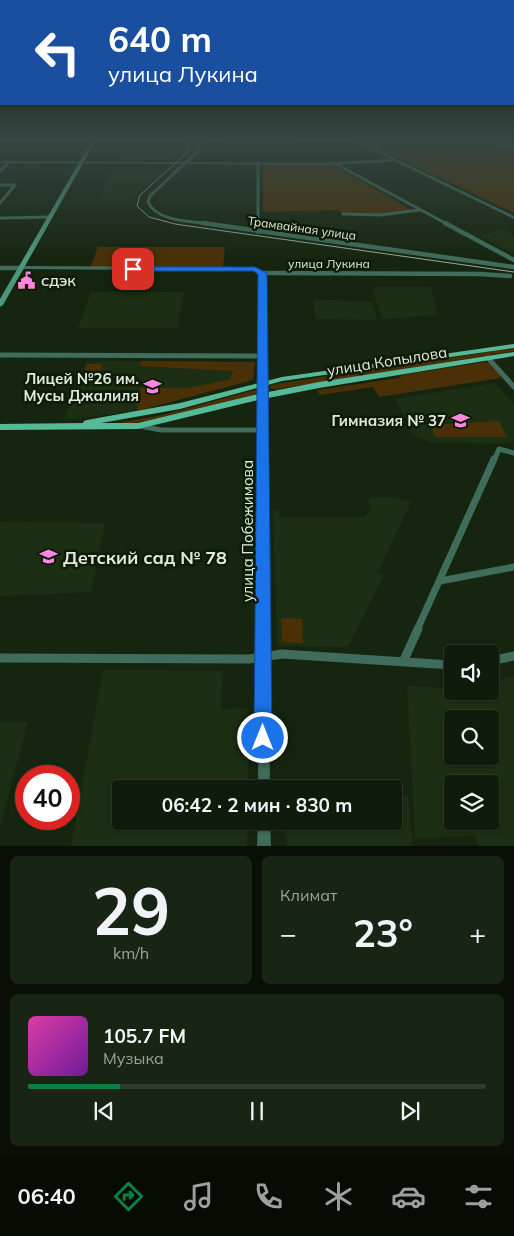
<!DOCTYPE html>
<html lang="ru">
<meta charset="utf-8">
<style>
:root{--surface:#101c0b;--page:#192514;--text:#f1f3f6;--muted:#9ca19d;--line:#303a2c;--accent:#0b8043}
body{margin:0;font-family:Mulish,sans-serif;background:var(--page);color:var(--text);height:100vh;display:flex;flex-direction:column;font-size:19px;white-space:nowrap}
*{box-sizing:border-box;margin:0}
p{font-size:16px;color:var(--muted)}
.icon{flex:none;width:28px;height:28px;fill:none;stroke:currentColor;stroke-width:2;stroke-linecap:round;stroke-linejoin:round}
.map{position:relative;height:846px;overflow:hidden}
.side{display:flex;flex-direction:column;gap:10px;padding:10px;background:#090f06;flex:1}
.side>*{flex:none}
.top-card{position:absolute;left:0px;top:0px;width:515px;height:105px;box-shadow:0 1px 4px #0004,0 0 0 1px var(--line);background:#1a4fa0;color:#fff;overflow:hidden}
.tools{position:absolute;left:444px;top:645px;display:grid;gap:10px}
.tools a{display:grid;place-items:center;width:55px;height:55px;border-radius:5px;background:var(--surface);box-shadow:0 1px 4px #0004,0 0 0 1px var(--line);font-size:25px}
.speed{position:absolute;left:15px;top:765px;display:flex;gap:10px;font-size:25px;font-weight:700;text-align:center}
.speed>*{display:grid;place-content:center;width:65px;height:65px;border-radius:50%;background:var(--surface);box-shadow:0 1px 4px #0004,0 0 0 1px var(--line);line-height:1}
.speed .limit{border:8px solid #d22;background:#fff;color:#111}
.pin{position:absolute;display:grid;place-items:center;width:42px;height:42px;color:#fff;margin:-21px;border-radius:10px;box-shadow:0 2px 8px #0006}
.me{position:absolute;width:55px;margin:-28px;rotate:0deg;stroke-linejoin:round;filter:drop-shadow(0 0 4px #0008)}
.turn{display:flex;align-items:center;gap:18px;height:105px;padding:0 25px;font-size:22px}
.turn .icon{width:65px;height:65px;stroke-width:2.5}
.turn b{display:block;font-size:35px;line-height:42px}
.big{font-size:38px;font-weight:700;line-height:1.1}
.side .tile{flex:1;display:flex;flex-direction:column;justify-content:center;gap:8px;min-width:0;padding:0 18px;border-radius:8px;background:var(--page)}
.side .dial{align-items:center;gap:0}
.dial b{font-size:65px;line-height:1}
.song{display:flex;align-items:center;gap:15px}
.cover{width:60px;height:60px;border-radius:8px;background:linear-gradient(135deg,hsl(320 70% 55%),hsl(280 70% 35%))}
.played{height:5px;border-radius:2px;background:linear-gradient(90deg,var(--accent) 20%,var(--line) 20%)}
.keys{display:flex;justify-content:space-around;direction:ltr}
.heat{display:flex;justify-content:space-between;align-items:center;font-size:28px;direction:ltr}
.side .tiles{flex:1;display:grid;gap:10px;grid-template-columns:1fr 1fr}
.tile:last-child{grid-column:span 2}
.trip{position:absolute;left:112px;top:780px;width:290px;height:50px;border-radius:5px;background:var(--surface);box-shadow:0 1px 4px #0004,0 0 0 1px var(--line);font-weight:700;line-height:50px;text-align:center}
.tab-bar{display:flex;height:80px;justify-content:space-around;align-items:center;background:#060b04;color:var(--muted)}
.tab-bar .icon{width:35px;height:35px}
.tab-bar .active{color:var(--accent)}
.tab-bar b{font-size:22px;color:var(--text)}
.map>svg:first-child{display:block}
</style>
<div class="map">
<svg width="514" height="846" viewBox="0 0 514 846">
<rect width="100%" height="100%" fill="#16250f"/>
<path fill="#1c2e13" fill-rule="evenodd" d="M 229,142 L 289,142 L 289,145 L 229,147 Z
M 122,146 L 143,147 L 182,147 L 172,160 L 120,160 L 118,157 Z
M 110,175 L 159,175 L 140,190 L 132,201 L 99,201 Z
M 503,229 L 514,235 L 514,252 L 511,253 L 480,236 Z
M 372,287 L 431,287 L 438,315 L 382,319 Z
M 91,292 L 184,292 L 177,328 L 78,328 Z
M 313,299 L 372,302 L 378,320 L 315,319 Z
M 86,361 L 255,362 L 253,380 L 137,411 L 64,420 Z
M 495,383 L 514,405 L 514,441 L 495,444 L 430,442 L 413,434 L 395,399 Z
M 390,497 L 411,502 L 378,572 L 384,575 L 348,647 L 277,646 L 273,511 L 280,510 L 281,518 L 363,517 L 371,512 L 368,498 Z
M 0,522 L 105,523 L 91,592 L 0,596 Z
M 103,670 L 223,671 L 221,709 L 248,708 L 248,789 L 121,789 L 121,821 L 248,821 L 247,846 L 71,846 Z
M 514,677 L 514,846 L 479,846 L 475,836 L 415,838 L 407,686 L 452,688 L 452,691 L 490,691 L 490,683 ZM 452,719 L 490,719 L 490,756 L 452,756 ZM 452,784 L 490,784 L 490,821 L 452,821 Z
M 0,722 L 28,722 L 0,826 Z
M 394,794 L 408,795 L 413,846 L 287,846 L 286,828 L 387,824 L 387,821 L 394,821 Z"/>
<path fill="#4a3006" d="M 364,142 L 468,142 L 514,149 L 514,213 Z
M 263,165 L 333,165 L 412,210 L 389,214 L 342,213 L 339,210 L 263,212 Z
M 98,247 L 225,247 L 223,268 L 90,268 Z
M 514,348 L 514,351 L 278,389 L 270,389 L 271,385 L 276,384 Z
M 141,361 L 255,362 L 253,380 L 137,411 L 140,388 L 189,388 L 230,379 L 233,371 L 140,366 Z
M 485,362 C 492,363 500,370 501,378 L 379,397 L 373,387 L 319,395 L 318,390 L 399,378 L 402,375 Z
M 87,364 L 103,364 L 98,380 L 81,380 Z
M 254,390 L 258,390 L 259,392 C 245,401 130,428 118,423 L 163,415 Z
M 499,421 L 507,437 L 435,437 L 430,425 Z
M 281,618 L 302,619 L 303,643 L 282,642 Z"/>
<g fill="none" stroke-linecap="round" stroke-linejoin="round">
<path stroke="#3f6c5b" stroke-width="3" d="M 201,142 L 200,149 L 150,196 L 148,202 C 157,222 191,221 210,224
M 258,163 L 258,224
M 334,163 L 447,224
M 0,171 L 8,163
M 0,185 L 15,185 L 0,203
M 343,214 L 380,215 L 420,210
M 0,218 L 50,217"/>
<path stroke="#3f6c5b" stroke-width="4.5" d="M 203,223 L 514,267
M 258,223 L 258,232
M 445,223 L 514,260
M 0,268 L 22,268
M 262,273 L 480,274 L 510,276"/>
<path stroke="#3f6c5b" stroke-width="5" d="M 0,355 L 261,356
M 488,358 L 514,387
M 140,426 L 161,430 L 264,430
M 494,461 L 499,449 L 514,453"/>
<path stroke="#3f6c5b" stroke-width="7" d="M 440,581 L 514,567
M 417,630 L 494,459"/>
<path stroke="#3f6c5b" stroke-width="9" d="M 0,658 L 249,659 L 282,654 L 452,665
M 490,661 L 514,656
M 403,662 L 418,629"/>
<path fill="#3f6c5b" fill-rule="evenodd" d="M 356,142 L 361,142 L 514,216 L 514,219 L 394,161 L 381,163 L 316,165 L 0,163 L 0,161 L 316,163 L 391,159 Z
M 22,266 L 255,267 L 265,273 L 270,789 L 258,789 L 259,274 L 254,271 L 20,269 L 19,268 Z
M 258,821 L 270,821 L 271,846 L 257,846 Z"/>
<path fill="#4d987d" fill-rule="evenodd" d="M 91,142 L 95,142 L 3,305 L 0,307 L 0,299 Z
M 477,142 L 489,142 L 514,146 L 514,148 Z"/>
<path fill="#55ba97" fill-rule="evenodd" d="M 514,344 L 514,348 L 282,381 L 180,409 L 101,423 L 138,423 L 258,394 L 319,382 L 514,352 L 514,356 L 319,388 L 258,400 L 138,429 L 0,430 L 0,424 L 83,423 L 84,421 L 87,420 L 180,403 L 282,377 Z"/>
<path stroke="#9eaa99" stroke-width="1" d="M 190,142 L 189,151 L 140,195 L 137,206 L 149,217 L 175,224 L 514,272"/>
</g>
<linearGradient id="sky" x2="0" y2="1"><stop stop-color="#0c1408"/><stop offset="0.54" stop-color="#364642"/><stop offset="1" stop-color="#364642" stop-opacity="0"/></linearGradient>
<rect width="514" height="261" fill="url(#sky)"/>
<path fill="#1a73e8" stroke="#114b97" d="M 130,267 L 255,267 L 267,273 L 272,738 L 269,745 L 263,747 L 257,745 L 254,738 L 258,274 L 253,271 L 133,271 L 130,270 Z"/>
<defs>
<symbol id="civic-bare" viewBox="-9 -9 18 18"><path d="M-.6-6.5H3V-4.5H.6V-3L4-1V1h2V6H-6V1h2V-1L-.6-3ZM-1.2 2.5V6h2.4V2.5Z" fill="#fe85e0" stroke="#0d1b07" stroke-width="2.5" paint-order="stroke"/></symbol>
<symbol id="school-bare" viewBox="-9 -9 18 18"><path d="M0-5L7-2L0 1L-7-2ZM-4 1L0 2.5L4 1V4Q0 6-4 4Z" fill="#fe85e0" stroke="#0d1b07" stroke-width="2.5" paint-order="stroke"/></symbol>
</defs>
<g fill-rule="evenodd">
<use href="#civic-bare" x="14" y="268" width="25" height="25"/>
<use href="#school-bare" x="140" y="374" width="25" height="25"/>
<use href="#school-bare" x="448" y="408" width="25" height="25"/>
<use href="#school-bare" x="36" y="544" width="25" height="25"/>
</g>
<g text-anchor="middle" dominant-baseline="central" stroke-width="5" stroke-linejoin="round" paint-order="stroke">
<g font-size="12" fill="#e1ebdd" stroke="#0d1b07">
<text transform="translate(302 228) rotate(8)">Трамвайная улица</text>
<text x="329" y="263">улица Лукина</text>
</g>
<g font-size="12" font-weight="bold" fill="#e1ebdd" stroke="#0d1b07" text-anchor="start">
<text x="41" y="281">СДЭК</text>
</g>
<g font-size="15" fill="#e1ebdd" stroke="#0d1b07">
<text transform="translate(387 361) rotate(-9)">улица Копылова</text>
<text transform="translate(247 531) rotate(-90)">улица Побежимова</text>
</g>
<g font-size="15" font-weight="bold" fill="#e1ebdd" stroke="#0d1b07" text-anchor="end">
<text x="139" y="378">Лицей №26 им.<tspan x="139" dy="17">Мусы Джалиля</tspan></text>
<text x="446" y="420">Гимназия № 37</text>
</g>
<g font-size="18" font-weight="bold" fill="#e1ebdd" stroke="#0d1b07" text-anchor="start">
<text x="63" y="557">Детский сад № 78</text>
</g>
</g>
</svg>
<div class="tools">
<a><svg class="icon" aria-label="sound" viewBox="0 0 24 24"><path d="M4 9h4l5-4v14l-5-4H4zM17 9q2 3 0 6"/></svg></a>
<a><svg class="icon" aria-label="search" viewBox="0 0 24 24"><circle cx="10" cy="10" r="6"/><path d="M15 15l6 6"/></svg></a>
<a><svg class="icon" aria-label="layers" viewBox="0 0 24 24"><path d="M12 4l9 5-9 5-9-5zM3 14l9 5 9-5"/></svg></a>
</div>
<div class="speed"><div class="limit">40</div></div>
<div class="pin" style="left:133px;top:269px;background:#d93025"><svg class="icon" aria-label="arrive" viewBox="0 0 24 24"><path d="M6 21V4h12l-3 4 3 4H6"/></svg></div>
<svg class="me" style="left:263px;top:738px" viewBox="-20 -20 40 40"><circle r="17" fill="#1a73e8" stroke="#fff" stroke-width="3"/><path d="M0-11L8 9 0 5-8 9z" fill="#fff"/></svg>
<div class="trip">06:42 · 2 мин · 830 m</div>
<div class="top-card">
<div class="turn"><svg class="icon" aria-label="left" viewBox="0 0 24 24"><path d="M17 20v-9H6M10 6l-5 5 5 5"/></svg><div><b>640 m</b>улица Лукина</div></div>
</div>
</div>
<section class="side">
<div class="tiles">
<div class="tile dial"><b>29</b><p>km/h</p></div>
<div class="tile"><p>Климат</p>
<div class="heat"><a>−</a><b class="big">23°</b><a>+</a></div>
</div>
<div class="tile">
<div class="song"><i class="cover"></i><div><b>105.7 FM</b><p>Музыка</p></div></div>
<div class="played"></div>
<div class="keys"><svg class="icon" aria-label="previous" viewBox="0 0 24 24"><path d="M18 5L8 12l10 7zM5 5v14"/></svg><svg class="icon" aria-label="pause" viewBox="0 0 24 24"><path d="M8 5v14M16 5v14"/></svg><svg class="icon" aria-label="next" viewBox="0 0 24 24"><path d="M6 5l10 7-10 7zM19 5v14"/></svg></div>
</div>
</div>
</section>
<nav class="tab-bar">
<b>06:40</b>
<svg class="icon active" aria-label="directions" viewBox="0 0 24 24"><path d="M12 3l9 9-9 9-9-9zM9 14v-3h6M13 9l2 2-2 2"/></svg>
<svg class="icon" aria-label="music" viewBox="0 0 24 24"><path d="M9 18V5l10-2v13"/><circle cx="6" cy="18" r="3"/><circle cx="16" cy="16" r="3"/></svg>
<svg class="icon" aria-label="phone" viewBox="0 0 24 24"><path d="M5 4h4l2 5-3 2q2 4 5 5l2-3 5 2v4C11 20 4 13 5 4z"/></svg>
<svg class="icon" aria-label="climate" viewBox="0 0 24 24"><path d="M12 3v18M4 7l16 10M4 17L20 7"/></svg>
<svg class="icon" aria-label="car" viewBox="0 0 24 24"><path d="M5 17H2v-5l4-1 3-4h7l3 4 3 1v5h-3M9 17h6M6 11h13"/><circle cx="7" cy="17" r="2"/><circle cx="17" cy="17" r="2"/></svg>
<svg class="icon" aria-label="filters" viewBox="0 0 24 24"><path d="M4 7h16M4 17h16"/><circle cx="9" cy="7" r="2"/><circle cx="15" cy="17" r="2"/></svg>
</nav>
